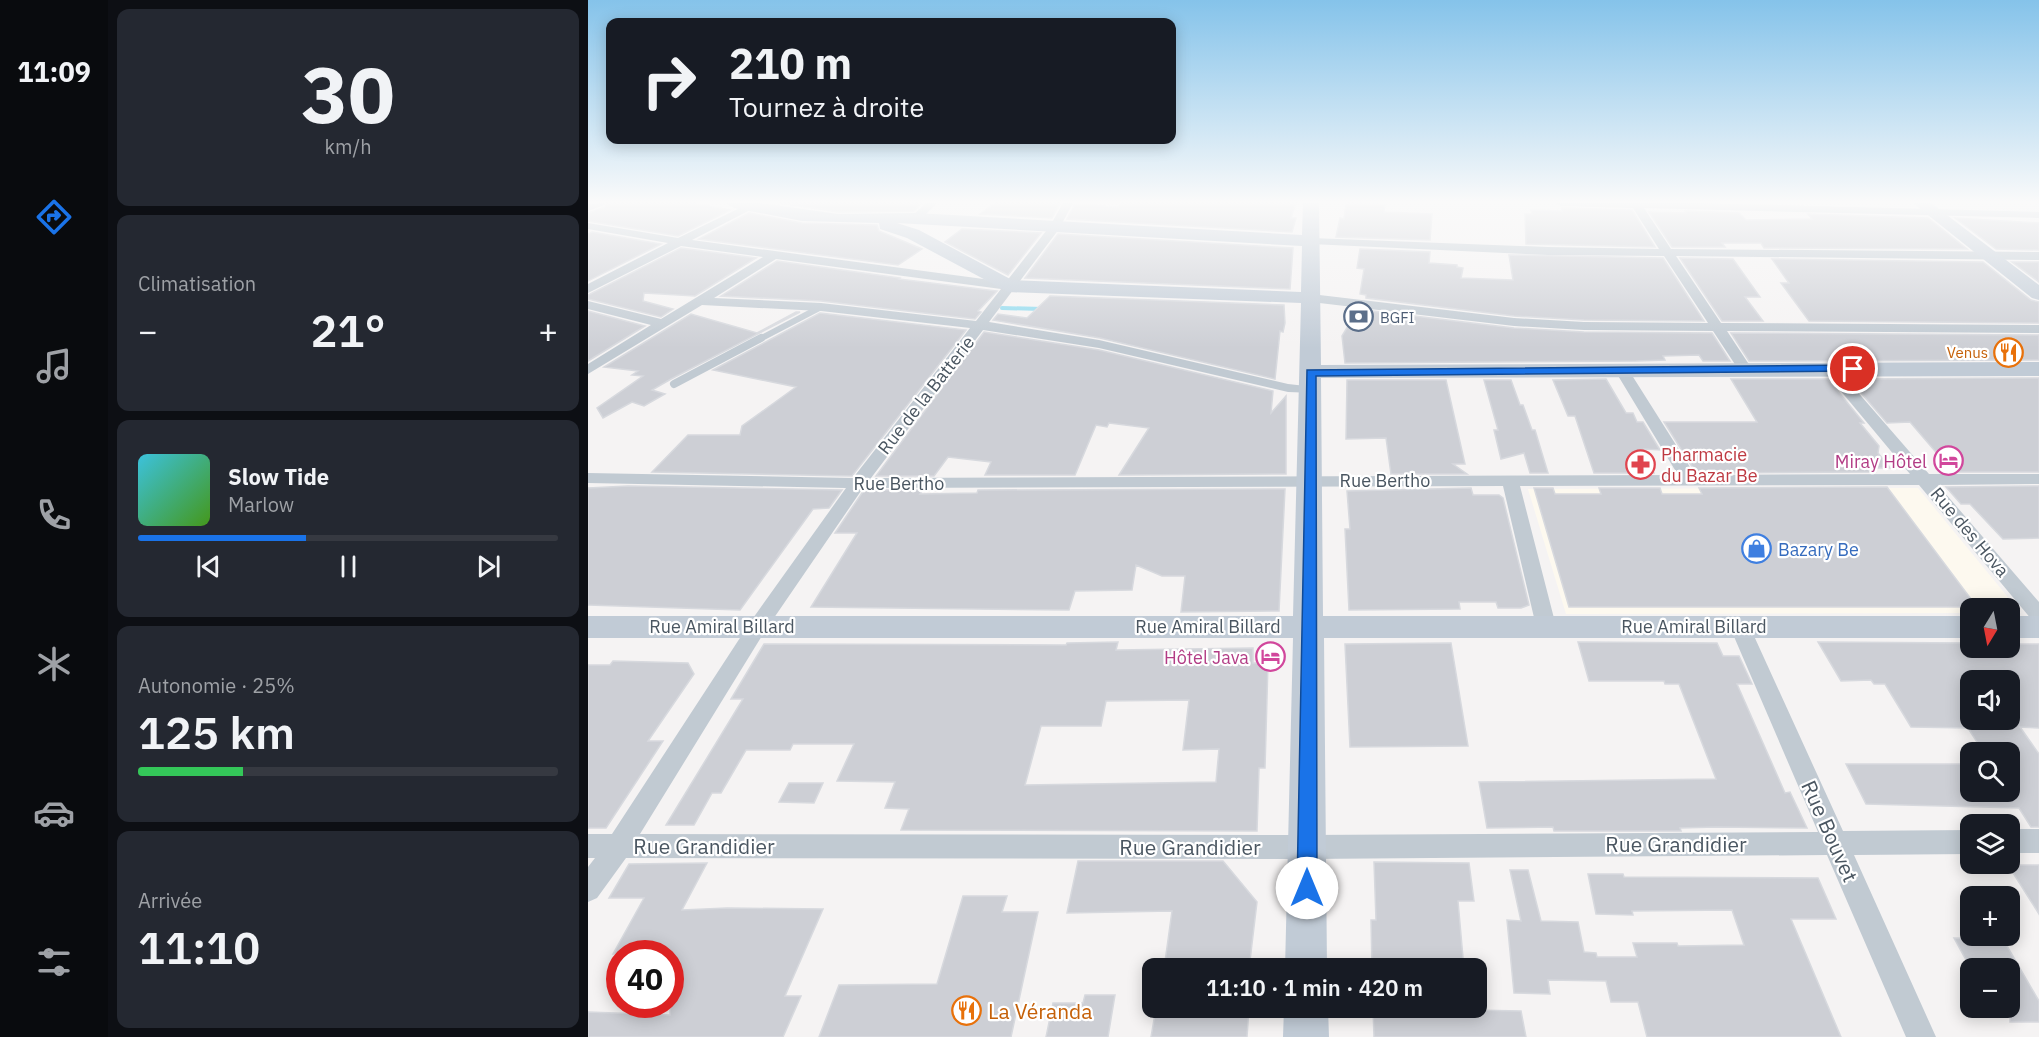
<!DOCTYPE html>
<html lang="fr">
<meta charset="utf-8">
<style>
:root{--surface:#171b24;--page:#242831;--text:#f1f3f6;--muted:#9ea1a6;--line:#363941;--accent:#1a73e8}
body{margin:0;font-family:"IBM Plex Sans",sans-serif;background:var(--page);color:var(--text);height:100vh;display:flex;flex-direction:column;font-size:22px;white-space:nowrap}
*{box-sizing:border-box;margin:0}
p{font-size:20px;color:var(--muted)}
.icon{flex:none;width:33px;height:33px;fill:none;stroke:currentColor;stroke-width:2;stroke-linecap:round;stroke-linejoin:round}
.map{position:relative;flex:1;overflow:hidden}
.panel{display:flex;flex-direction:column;gap:9px;padding:9px;background:#0d0f14;width:480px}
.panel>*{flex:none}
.guide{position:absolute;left:18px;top:18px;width:570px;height:126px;border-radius:12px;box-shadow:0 3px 15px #0003;background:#171b24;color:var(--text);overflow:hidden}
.needle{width:39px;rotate:190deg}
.tools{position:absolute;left:1372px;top:598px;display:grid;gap:12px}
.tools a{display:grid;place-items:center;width:60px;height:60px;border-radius:12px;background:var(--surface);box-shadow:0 3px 15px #0003;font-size:30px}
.speed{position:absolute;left:18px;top:940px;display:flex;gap:12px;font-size:30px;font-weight:700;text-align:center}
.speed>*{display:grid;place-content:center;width:78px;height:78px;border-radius:50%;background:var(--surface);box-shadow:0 3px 15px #0003;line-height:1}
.speed .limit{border:9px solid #d22;background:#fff;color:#111}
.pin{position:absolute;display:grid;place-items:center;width:51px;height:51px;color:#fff;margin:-26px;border:3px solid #fff;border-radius:50%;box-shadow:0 2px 6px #0007}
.me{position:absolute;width:66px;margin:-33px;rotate:0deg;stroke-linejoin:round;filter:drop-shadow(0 0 4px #0008)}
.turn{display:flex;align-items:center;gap:21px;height:126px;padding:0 24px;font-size:27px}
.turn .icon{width:78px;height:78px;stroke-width:2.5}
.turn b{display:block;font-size:42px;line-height:51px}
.big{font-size:45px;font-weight:600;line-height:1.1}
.panel .tile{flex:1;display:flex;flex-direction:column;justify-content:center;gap:9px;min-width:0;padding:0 21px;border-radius:12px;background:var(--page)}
.panel .dial{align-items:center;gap:0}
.dial b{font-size:78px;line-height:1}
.song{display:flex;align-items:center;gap:18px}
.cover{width:72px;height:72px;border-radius:9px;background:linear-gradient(135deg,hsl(190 70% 55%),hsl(100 70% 35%))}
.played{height:6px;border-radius:3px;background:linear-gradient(90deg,var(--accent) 40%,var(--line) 40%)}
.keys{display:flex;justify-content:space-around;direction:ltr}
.heat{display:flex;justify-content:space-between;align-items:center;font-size:33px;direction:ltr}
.charge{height:9px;border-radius:4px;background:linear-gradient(90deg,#34c759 25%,var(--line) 0)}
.trip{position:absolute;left:554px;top:958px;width:345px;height:60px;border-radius:12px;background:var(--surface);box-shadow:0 3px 15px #0003;font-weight:600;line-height:60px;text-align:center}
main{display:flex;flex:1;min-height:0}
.menu{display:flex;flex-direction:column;width:108px;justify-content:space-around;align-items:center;background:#090b0e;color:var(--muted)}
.menu .icon{width:42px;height:42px}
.menu .on{color:var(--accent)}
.menu b{font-size:27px;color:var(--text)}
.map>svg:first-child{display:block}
</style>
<main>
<nav class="menu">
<b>11:09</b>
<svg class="icon on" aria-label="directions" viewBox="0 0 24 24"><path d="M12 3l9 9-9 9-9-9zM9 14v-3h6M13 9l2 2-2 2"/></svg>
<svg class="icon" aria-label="music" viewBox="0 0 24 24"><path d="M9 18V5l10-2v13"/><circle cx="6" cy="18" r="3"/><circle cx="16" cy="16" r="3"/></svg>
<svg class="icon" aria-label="phone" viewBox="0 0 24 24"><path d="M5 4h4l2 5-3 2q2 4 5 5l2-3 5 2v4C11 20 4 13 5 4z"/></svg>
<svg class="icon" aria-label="climate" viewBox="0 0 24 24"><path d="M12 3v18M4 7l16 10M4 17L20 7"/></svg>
<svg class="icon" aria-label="car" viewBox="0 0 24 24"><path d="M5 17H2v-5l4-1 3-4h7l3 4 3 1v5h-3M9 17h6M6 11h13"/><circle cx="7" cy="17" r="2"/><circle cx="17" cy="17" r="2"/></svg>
<svg class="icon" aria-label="filters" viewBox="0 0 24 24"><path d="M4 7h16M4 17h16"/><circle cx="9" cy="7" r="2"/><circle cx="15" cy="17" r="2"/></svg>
</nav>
<section class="panel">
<div class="tile dial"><b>30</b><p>km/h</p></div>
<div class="tile"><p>Climatisation</p>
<div class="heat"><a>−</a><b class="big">21°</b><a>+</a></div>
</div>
<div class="tile">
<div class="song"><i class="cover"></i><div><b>Slow Tide</b><p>Marlow</p></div></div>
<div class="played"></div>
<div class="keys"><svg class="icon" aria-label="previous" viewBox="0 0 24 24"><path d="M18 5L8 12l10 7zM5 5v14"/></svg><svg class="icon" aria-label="pause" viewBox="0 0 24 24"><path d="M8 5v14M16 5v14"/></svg><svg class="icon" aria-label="next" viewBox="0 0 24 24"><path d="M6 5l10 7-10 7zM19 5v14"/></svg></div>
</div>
<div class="tile"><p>Autonomie · 25%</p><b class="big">125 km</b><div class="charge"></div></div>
<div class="tile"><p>Arrivée</p><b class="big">11:10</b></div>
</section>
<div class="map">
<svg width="1451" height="1037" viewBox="0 0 1451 1037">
<rect width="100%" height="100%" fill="#f5f3f3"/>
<path fill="#fdf9ef" d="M 1330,488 L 1433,613 L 1422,613 L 1422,609 L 1383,609 L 1383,613 L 978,614 L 940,489 Z"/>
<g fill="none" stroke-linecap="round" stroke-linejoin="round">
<path stroke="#90daee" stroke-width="4" d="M 414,308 L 455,309"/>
</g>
<path fill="#cdcfd5" stroke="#d7d9de" stroke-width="1.5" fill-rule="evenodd" d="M 19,203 L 106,203 L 142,210 L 90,236 L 0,221 L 0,213 L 17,207 Z
M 191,203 L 334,203 L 326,211 L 250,212 Z
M 407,203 L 472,203 L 464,218 L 392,214 Z
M 533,203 L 708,203 L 703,218 L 708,218 L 704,232 L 479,219 L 487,204 L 530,207 Z
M 758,203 L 797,204 L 796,212 L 844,214 L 842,240 L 748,237 L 752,218 L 756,219 Z
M 974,208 L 1044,210 L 1067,247 L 938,244 L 937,214 L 944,214 L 943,210 L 974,211 Z
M 1097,211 L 1151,213 L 1158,220 L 1224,219 L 1220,214 L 1340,218 L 1379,249 L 1176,248 L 1173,243 L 1134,243 L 1137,247 L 1084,247 L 1061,212 L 1098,213 Z
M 161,213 L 214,223 L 289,225 L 291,231 L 334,249 L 310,265 L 111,239 Z
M 1367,218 L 1451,223 L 1451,250 L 1408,249 Z
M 374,229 L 453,233 L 420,275 L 357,242 Z
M 4,232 L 73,244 L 0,281 L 0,234 Z
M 470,234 L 705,248 L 702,289 L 437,278 Z
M 93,248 L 168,258 L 107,296 L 56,293 L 55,301 L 85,309 L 73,317 L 0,299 L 0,295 Z
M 772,249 L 842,252 L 841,263 L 869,265 L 869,267 L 875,268 L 873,278 L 925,280 L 921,255 L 1075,258 L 1116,321 L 996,320 L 926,316 L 778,298 L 778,295 L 772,294 L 776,269 L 769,268 Z
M 1092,258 L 1145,259 L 1172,297 L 1157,297 L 1175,321 L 1134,321 Z
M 1184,259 L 1395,262 L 1443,300 L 1451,302 L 1451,323 L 1221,321 L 1193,283 L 1201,283 Z
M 189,261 L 312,278 L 311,279 L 409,291 L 390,311 L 393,312 L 387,319 L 233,301 L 133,296 Z
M 1424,262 L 1451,262 L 1451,282 Z
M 462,296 L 696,305 L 697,323 L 695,332 L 692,331 L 687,379 L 512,338 L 405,320 L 410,314 L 439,318 Z
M 776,310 L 926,328 L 996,332 L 1124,333 L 1142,361 L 1115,361 L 1111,355 L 1075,356 L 1077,360 L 1048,361 L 757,363 L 754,336 L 760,326 L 773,327 Z
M 0,311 L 57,326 L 0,361 Z
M 208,312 L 212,312 L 83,379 L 64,390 L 77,394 L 56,406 L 44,402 L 15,418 L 9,408 L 55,376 L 44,375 L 50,371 L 16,367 L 103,314 L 169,333 Z
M 232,313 L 378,330 L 264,476 L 64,472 L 100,435 L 152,435 L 154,426 L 208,387 L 125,370 Z
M 396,332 L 511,350 L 685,391 L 683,413 L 698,396 L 698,474 L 531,475 L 561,428 L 521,423 L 519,427 L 508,425 L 487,475 L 397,475 L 403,462 L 360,457 L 346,476 L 288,476 Z
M 1143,333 L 1451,335 L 1451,360 L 1161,361 Z
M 1451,378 L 1451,472 L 1365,472 L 1322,422 L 1299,423 L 1261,379 Z
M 1018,379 L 1038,413 L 1045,413 L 1049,422 L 1055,422 L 1072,450 L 1056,449 L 1066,473 L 1006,473 L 987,416 L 980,416 L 965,380 Z
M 1143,379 L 1240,379 L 1276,423 L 1272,423 L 1291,446 L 1290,453 L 1302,468 L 1284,468 L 1287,472 L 1108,473 L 1076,422 L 1169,422 Z
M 759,380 L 858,380 L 877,464 L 865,464 L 879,474 L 803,474 L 798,438 L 758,439 Z
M 896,380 L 923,380 L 932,405 L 935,405 L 944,430 L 947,430 L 960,473 L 942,473 L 936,453 L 913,459 L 906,430 L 910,430 Z
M 40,486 L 254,490 L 241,508 L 225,509 L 152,610 L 0,605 L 0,488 Z
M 1451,486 L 1451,538 L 1415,539 L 1382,504 L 1373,504 L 1358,487 Z
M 1299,487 L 1389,607 L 981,607 L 946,488 L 965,488 L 967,494 L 1013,494 L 1011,488 L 1072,488 L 1074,494 L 1114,494 L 1111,488 Z
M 883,488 L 885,495 L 911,495 L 915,498 L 941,605 L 933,608 L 910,608 L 908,602 L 871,602 L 872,609 L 761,610 L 757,529 L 762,529 L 759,491 Z
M 697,489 L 691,611 L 593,612 L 597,576 L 574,576 L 548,565 L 544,590 L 487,591 L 481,610 L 223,607 L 269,533 L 247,533 L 276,490 L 335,490 L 332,494 L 389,493 L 390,490 Z
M 530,642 L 528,650 L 665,648 L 665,663 L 680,663 L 677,768 L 671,768 L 669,831 L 313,830 L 321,809 L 297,808 L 307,782 L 249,781 L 266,744 L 205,744 L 202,750 L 158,750 L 133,793 L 124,793 L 106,825 L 78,825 L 155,699 L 143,699 L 176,644 L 478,645 L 479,643 ZM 601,700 L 595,750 L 631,749 L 628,782 L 437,785 L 453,726 L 513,726 L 518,701 Z
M 990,642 L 1129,643 L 1135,656 L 1151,656 L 1164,684 L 1149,684 L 1197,793 L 1202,792 L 1219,828 L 1128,827 L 1092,828 L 1093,831 L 966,831 L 965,827 L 899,828 L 891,782 L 1128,779 L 1091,684 L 1077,684 L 1076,681 L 1001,681 Z
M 1230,642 L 1383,643 L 1383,648 L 1422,648 L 1422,644 L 1451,644 L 1451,728 L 1432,727 L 1451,754 L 1451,827 L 1443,827 L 1431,808 L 1278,804 L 1258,764 L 1383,764 L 1383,792 L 1422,792 L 1422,753 L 1396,753 L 1380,728 L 1323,727 L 1297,684 L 1286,684 L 1283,680 L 1253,681 ZM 1383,681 L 1422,681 L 1422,720 L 1383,720 Z
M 863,643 L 880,746 L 762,747 L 757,644 Z
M 25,661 L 100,663 L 106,674 L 60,741 L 75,741 L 18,828 L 0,828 L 0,665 L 22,665 Z
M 201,783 L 235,783 L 226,803 L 191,802 Z
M 490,861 L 635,861 L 669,902 L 661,969 L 576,969 L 584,911 L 479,913 Z
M 786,862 L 881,863 L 886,901 L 870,901 L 876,969 L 784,969 L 783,920 L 788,920 Z
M 119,863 L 94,910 L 139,908 L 235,909 L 197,996 L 213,996 L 195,1037 L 0,1037 L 0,1012 L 82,1015 L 82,954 L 25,954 L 56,898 L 21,898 L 41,864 Z
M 1420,865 L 1451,865 L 1451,914 Z
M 922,870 L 940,870 L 953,921 L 990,922 L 996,952 L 1008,953 L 1009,957 L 1049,957 L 1045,943 L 1089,943 L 1090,946 L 1156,945 L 1144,910 L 1044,911 L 1045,915 L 1008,914 L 1000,874 L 1035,874 L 1036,877 L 1230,878 L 1248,919 L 1203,919 L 1253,1037 L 1059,1037 L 1050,1002 L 1023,1002 L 1018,981 L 960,980 L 962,994 L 926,993 L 919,920 L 933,921 Z
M 375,896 L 419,896 L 414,912 L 450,912 L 423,1037 L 231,1037 L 251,985 L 349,984 Z
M 1366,938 L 1415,939 L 1451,1001 L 1451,1022 L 1422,1022 L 1422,969 L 1383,969 Z
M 497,995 L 527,995 L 520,1037 L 458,1037 L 465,1003 L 495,1003 Z
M 568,1008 L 661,1008 L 659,1037 L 563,1037 Z
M 785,1008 L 933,1011 L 938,1037 L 786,1037 Z"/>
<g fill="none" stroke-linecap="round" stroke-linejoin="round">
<path stroke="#c1cad2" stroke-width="6" d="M 170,340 L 233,307"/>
<path stroke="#c1cad2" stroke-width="8" d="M 86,384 L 173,338"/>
<path fill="#c1cad2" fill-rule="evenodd" d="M 17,203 L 16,205 L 0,211 L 0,204 Z
M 338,203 L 349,203 L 332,220 L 324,220 L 324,216 Z
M 475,203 L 485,203 L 471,229 L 401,322 L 511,340 L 700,384 L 727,387 L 730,390 L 727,393 L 700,392 L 511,348 L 395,330 L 283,478 L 1090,475 L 1026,369 L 1033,365 L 1040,369 L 1107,475 L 1322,474 L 1237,372 L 1235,369 L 1242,365 L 1247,366 L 1341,474 L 1451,474 L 1451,484 L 1350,485 L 1451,602 L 1451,622 L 1444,620 L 1331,485 L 932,486 L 968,626 L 965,631 L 958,633 L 951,631 L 948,626 L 915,486 L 275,488 L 177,631 L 52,834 L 719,835 L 1230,832 L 1141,625 L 1144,620 L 1151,618 L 1158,620 L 1161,625 L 1255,831 L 1383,830 L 1383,854 L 1266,855 L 1348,1037 L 1318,1037 L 1239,855 L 719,859 L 38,858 L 9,898 L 0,902 L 0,867 L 7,858 L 0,858 L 0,834 L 24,834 L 163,621 L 258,488 L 0,483 L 0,473 L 265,478 L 382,328 L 233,311 L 114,305 L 0,374 L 0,364 L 63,325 L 0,309 L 0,301 L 73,319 L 175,257 L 93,246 L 0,293 L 0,284 L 80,243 L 0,229 L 0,223 L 90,238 L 160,204 L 165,207 L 164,209 L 104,240 L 418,282 L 462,226 ZM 188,259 L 413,289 L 388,321 L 233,303 L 126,298 Z
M 968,203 L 1112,203 L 1451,212 L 1451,218 L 1056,208 L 1083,249 L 1451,252 L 1451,260 L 1088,256 L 1133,323 L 1451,325 L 1451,333 L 1139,331 L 1164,369 L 1157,373 L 1152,372 L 1125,331 L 996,330 L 926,326 L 723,302 L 717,298 L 723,294 L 926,318 L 996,322 L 1120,323 L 1076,256 L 960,255 L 723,244 L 717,241 L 723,238 L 960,247 L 1071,249 L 1045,208 L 973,206 Z
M 1422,829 L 1451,829 L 1451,853 L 1422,853 Z"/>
<path fill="#c1cbd6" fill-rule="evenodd" d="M 138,203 L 173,203 L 250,214 L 328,213 L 714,235 L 715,203 L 731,203 L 733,365 L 1451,362 L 1451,376 L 733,378 L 735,616 L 1383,616 L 1383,638 L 736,638 L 739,969 L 697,969 L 705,638 L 0,638 L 0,616 L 705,616 L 713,303 L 420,292 L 319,238 L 292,229 L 291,223 L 214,221 L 146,208 ZM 309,223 L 714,246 L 713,292 L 424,280 L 331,230 Z
M 1325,203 L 1343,203 L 1451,285 L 1451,300 L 1444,298 Z
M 1422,616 L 1451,616 L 1451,638 L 1422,638 Z
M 696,1008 L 740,1008 L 741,1037 L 695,1037 Z"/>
</g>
<linearGradient id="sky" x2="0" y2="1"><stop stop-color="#85c3ea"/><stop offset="0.58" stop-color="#fafafa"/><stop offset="1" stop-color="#fafafa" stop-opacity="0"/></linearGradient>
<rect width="1451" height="348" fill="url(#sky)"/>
<path fill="#1a73e8" stroke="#114b97" stroke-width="1.5" d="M 1265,365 L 1269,366 L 1269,371 L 728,376 L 729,888 L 726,895 L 719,897 L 712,895 L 709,888 L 719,370 Z"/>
<defs>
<symbol id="bank-ring" viewBox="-11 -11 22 22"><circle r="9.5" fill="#fff" stroke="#5c6f8a" stroke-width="1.5"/><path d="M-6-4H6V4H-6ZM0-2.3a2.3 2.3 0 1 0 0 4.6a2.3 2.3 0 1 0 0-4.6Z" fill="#5c6f8a"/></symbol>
<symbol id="restaurant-ring" viewBox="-11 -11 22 22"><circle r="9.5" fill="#fff" stroke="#e8710a" stroke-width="1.5"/><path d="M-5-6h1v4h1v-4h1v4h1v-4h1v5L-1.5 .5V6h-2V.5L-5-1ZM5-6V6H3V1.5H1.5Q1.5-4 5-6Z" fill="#e8710a"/></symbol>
<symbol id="hotel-ring" viewBox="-11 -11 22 22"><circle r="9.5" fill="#fff" stroke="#d1479c" stroke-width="1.5"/><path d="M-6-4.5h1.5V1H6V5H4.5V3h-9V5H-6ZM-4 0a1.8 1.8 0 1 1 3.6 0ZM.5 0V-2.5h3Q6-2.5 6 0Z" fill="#d1479c"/></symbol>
<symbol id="pharmacy-ring" viewBox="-11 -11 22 22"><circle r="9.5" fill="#fff" stroke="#e0444e" stroke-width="1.5"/><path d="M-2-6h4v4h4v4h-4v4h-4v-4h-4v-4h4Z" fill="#e0444e"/></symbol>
<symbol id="shop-ring" viewBox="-11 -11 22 22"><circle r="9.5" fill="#fff" stroke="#3f7fe0" stroke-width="1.5"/><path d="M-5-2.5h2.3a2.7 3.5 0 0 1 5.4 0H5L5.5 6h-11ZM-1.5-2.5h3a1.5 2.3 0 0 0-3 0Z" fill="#3f7fe0"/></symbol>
</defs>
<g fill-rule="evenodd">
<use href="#bank-ring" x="754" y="300" width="33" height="33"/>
<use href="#restaurant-ring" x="1404" y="336" width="33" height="33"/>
<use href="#hotel-ring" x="1344" y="444" width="33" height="33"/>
<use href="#pharmacy-ring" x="1036" y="448" width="33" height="33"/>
<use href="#shop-ring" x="1152" y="532" width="33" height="33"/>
<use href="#hotel-ring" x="666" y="640" width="33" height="33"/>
<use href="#restaurant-ring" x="362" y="994" width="33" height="33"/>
</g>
<g text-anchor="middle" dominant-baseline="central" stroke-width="4.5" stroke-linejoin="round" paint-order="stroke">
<g font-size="15" fill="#4e5e75" stroke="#fff" text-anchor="start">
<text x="792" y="317">BGFI</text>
</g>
<g font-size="15" fill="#c56008" stroke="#fff" text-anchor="end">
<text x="1400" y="352">Venus</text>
</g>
<g font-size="18" fill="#4a5661" stroke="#fff">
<text transform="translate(338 395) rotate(-52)">Rue de la Batterie</text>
<text x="797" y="480">Rue Bertho</text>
<text x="311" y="483">Rue Bertho</text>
<text transform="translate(1382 532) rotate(50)">Rue des Hova</text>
<text x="134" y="626">Rue Amiral Billard</text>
<text x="620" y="626">Rue Amiral Billard</text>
<text x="1106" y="626">Rue Amiral Billard</text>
</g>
<g font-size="18" fill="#be3a42" stroke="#fff" text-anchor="start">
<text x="1073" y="454">Pharmacie<tspan x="1073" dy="21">du Bazar Be</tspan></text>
</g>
<g font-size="18" fill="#b23c85" stroke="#fff" text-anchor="end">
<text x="1339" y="461">Miray Hôtel</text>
<text x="661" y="657">Hôtel Java</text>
</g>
<g font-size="18" fill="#366cbe" stroke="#fff" text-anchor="start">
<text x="1190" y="549">Bazary Be</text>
</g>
<g font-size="21" fill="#4a5661" stroke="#fff">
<text transform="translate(1242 831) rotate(66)">Rue Bouvet</text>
<text x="1088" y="844">Rue Grandidier</text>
<text x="116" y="846">Rue Grandidier</text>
<text x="602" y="847">Rue Grandidier</text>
</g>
<g font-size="21" fill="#c56008" stroke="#fff" text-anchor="start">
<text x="400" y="1011">La Véranda</text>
</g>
</g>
</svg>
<div class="tools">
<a><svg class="needle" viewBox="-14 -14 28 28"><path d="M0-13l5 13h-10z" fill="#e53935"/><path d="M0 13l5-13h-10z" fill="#9ea1a6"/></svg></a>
<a><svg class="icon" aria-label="sound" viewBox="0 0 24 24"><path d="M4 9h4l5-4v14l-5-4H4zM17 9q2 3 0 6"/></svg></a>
<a><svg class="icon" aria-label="search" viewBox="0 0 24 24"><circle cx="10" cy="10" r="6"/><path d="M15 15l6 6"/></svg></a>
<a><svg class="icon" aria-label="layers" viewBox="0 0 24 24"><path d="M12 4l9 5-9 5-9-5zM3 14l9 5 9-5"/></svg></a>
<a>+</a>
<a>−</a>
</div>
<div class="speed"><div class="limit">40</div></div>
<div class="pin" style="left:1265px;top:369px;background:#d93025"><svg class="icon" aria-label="arrive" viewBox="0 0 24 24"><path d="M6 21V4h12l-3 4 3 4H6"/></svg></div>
<svg class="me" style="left:719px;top:888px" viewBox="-20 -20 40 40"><circle r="19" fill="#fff"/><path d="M0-13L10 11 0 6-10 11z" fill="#1a73e8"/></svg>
<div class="trip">11:10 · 1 min · 420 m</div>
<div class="guide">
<div class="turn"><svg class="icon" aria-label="right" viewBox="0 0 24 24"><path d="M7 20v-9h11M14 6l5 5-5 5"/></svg><div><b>210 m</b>Tournez à droite</div></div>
</div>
</div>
</main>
